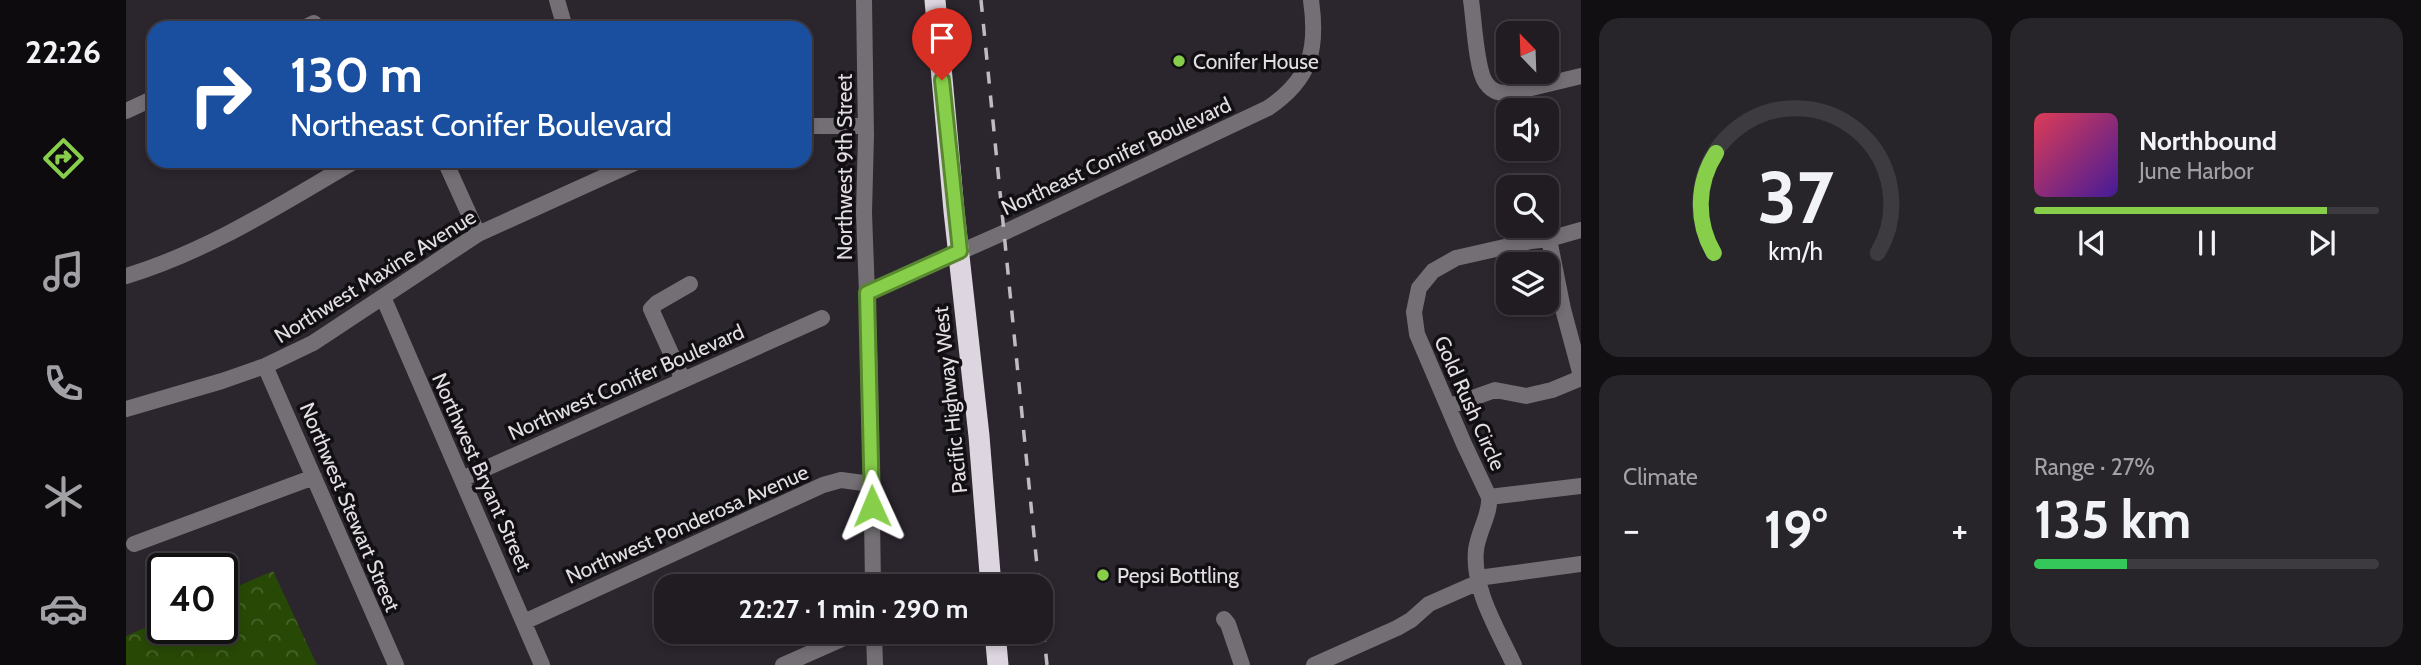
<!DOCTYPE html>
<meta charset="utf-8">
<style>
:root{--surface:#201c22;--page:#28252a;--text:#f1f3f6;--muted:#a2a1a5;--line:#3d3a40;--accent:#87cf4a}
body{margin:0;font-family:Cabin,sans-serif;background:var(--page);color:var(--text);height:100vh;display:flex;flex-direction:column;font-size:26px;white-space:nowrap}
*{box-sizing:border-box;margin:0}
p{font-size:23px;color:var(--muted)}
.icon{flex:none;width:38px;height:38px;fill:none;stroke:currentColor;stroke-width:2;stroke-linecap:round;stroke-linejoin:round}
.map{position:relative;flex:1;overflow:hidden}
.panel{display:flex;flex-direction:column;gap:18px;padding:18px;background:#120f13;width:840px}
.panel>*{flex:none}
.guide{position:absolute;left:21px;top:21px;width:665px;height:147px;border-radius:21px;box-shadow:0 4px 10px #0003,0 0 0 2px var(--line);background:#1a4fa0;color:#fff;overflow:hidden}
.needle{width:46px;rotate:337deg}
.buttons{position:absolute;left:1370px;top:21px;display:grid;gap:14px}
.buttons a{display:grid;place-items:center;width:63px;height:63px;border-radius:14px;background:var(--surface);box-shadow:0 4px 10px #0003,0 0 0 2px var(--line);font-size:35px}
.speed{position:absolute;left:21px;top:553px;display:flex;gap:14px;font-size:35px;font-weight:700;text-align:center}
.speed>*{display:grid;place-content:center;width:91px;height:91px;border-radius:50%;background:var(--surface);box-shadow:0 4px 10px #0003,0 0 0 2px var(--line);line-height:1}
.speed .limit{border:4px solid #111;border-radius:10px;background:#fff;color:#111}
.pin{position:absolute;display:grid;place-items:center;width:60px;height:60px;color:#fff;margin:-72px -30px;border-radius:50% 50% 50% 0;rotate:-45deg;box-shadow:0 0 7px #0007}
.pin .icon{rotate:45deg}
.me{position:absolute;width:77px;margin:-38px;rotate:359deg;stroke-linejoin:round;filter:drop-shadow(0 0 5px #0008)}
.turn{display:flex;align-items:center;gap:24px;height:147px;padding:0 28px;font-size:32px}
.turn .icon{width:91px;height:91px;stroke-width:2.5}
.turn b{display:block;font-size:49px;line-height:60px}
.big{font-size:52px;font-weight:700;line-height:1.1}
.panel .tile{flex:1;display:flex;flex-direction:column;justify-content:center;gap:10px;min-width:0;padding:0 24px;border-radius:21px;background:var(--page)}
.panel .dial{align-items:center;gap:0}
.dial svg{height:182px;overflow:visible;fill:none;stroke:var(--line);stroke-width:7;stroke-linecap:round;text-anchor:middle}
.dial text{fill:var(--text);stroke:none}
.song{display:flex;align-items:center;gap:21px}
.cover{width:84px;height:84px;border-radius:10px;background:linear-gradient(135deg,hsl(350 70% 55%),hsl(260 70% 35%))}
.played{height:7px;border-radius:4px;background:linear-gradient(90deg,var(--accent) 85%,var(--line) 85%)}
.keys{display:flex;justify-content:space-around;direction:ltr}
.heat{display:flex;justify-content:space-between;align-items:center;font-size:38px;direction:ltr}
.charge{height:10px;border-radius:5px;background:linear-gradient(90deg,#34c759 27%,var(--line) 0)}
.panel .tiles{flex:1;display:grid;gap:18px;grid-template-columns:repeat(2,1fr)}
.trip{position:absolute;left:528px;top:574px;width:399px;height:70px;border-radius:21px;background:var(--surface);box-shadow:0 4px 10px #0003,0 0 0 2px var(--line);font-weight:700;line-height:70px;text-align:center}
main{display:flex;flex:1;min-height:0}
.tabs{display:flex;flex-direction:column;width:126px;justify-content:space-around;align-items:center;background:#0d0b0e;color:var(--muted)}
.tabs .icon{width:49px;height:49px}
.tabs .on{color:var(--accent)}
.tabs b{font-size:32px;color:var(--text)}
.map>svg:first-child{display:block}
</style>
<main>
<nav class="tabs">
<b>22:26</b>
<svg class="icon on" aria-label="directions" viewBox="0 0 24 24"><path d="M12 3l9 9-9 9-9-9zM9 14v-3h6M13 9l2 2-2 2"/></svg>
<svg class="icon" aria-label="music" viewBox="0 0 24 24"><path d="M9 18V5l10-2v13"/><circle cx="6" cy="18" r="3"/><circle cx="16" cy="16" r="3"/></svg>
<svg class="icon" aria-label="phone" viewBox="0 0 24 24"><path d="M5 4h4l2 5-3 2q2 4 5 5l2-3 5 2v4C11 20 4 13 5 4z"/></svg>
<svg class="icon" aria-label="climate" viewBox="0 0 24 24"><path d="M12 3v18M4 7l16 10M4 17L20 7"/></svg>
<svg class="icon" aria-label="car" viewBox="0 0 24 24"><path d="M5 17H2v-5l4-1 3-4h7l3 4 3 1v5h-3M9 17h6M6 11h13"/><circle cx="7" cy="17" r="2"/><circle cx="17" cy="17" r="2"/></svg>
</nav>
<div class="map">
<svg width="1455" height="665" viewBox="0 0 1455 665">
<defs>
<pattern id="forest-crowns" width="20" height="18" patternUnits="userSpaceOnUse" patternTransform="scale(1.75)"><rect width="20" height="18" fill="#284906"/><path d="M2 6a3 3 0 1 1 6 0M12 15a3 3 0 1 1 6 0" fill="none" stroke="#47632a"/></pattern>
</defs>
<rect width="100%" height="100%" fill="#2b252d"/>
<path fill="url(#forest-crowns)" d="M 147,571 L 191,665 L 0,665 L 0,636 L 37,620 L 37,628 L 96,628 L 96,593 Z"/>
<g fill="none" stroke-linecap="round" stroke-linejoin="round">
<path stroke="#736f74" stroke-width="16" d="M 431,0 L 439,28
M 738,0 L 740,135 L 738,213 L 744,375 L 747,586
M 1345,0 C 1348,19 1350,70 1360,83 C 1367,93 1374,93 1385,93 L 1455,76
M 178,28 L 188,23
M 0,111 L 28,98
M 679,126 L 740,126
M 319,161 L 352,234
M 1423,239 L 1437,309 L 1455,376
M 0,276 C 83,251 155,204 229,161
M 741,293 L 877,233 L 1142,108 C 1185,79 1192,49 1185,0
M 257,297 L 416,665
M 139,366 L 270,665
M 557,380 L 525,309 L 531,303 L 564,284
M 1321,404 L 1327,405 L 1369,390 L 1400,396 L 1426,390 L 1455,378
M 0,409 L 96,381 L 139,366 L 187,343 L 352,234 L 513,161
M 336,479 L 696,318
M 1363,497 L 1338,444 L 1291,334 L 1288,312 L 1293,288 L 1307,271 L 1330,258 L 1405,241 L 1423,239 L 1455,230
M 1363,497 C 1365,513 1352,532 1350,550 C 1346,589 1372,630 1388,665
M 1363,497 L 1455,486
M 8,544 L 188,477
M 1352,578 L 1455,564
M 1098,619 L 1102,624 L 1116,665
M 398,622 L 697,485 L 715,480 L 745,484
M 748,632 L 749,665
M 657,665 L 725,635 L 748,633
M 1188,665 L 1271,628 L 1285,620 L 1303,604 L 1353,582"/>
<path stroke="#ddd5df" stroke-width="21" d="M 809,0 L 828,211 L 853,436 L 865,586
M 869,632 L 872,665"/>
<path stroke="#bfbbc0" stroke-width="3.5" stroke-dasharray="12 12" stroke-linecap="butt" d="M 855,0 L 913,586
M 915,606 L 921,665"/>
</g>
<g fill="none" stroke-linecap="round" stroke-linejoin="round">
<defs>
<path id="route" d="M 746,506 L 741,293 L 834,251 L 816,80"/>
</defs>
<use href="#route" stroke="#588730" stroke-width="18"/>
<use href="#route" stroke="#87cf4a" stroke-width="12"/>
</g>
<g fill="#87cf4a" stroke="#120f13" stroke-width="2.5">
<circle cx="1053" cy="61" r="7"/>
<circle cx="977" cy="575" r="7"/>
</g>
<g text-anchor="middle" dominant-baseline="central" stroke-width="7" stroke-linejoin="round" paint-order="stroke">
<g font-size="21" fill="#e2dee3" stroke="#120f13" text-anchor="start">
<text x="1067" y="61">Conifer House</text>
<text x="991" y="575">Pepsi Bottling</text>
</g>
<g font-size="21" fill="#e2dee3" stroke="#120f13">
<text transform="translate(990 156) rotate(-25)">Northeast Conifer Boulevard</text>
<text transform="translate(718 167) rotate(-90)">Northwest 9th Street</text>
<text transform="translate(249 276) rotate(-32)">Northwest Maxine Avenue</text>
<text transform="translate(500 382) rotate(-24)">Northwest Conifer Boulevard</text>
<text transform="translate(824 400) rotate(-96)">Pacific Highway West</text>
<text transform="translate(1344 403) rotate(66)">Gold Rush Circle</text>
<text transform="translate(356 472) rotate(66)">Northwest Bryant Street</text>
<text transform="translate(224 507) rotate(67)">Northwest Stewart Street</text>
<text transform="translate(561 524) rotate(-24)">Northwest Ponderosa Avenue</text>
</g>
</g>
</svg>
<div class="buttons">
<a><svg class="needle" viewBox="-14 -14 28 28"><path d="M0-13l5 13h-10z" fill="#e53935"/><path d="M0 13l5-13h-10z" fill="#a2a1a5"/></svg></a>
<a><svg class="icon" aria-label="sound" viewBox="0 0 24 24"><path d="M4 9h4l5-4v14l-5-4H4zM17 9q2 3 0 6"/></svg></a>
<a><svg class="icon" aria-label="search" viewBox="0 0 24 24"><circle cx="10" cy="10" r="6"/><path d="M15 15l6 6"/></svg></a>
<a><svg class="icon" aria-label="layers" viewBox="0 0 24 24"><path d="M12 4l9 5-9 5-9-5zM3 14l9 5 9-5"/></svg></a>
</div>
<div class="speed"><div class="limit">40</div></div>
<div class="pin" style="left:816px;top:80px;background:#d93025"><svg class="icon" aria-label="arrive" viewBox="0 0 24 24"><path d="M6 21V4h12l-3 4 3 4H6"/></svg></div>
<svg class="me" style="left:746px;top:506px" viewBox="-20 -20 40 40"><path d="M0-17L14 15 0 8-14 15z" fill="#87cf4a" stroke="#fff" stroke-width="4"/></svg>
<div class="trip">22:27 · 1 min · 290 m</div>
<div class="guide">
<div class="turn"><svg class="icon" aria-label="right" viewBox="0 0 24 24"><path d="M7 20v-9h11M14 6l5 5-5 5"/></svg><div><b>130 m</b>Northeast Conifer Boulevard</div></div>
</div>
</div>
<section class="panel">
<div class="tiles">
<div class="tile dial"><svg viewBox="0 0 100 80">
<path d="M14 69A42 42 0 1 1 86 69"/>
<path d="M14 69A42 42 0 0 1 15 25" stroke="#87cf4a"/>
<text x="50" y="56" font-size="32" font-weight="700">37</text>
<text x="50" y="72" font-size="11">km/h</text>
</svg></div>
<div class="tile">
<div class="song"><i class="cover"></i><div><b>Northbound</b><p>June Harbor</p></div></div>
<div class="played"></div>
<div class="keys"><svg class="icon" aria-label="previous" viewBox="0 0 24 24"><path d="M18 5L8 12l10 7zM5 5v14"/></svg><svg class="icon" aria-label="pause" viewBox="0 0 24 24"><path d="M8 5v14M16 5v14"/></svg><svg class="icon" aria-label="next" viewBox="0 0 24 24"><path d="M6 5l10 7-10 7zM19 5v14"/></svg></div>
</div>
<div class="tile"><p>Climate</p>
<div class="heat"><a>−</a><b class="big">19°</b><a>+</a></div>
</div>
<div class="tile"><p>Range · 27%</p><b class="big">135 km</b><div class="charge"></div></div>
</div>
</section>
</main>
